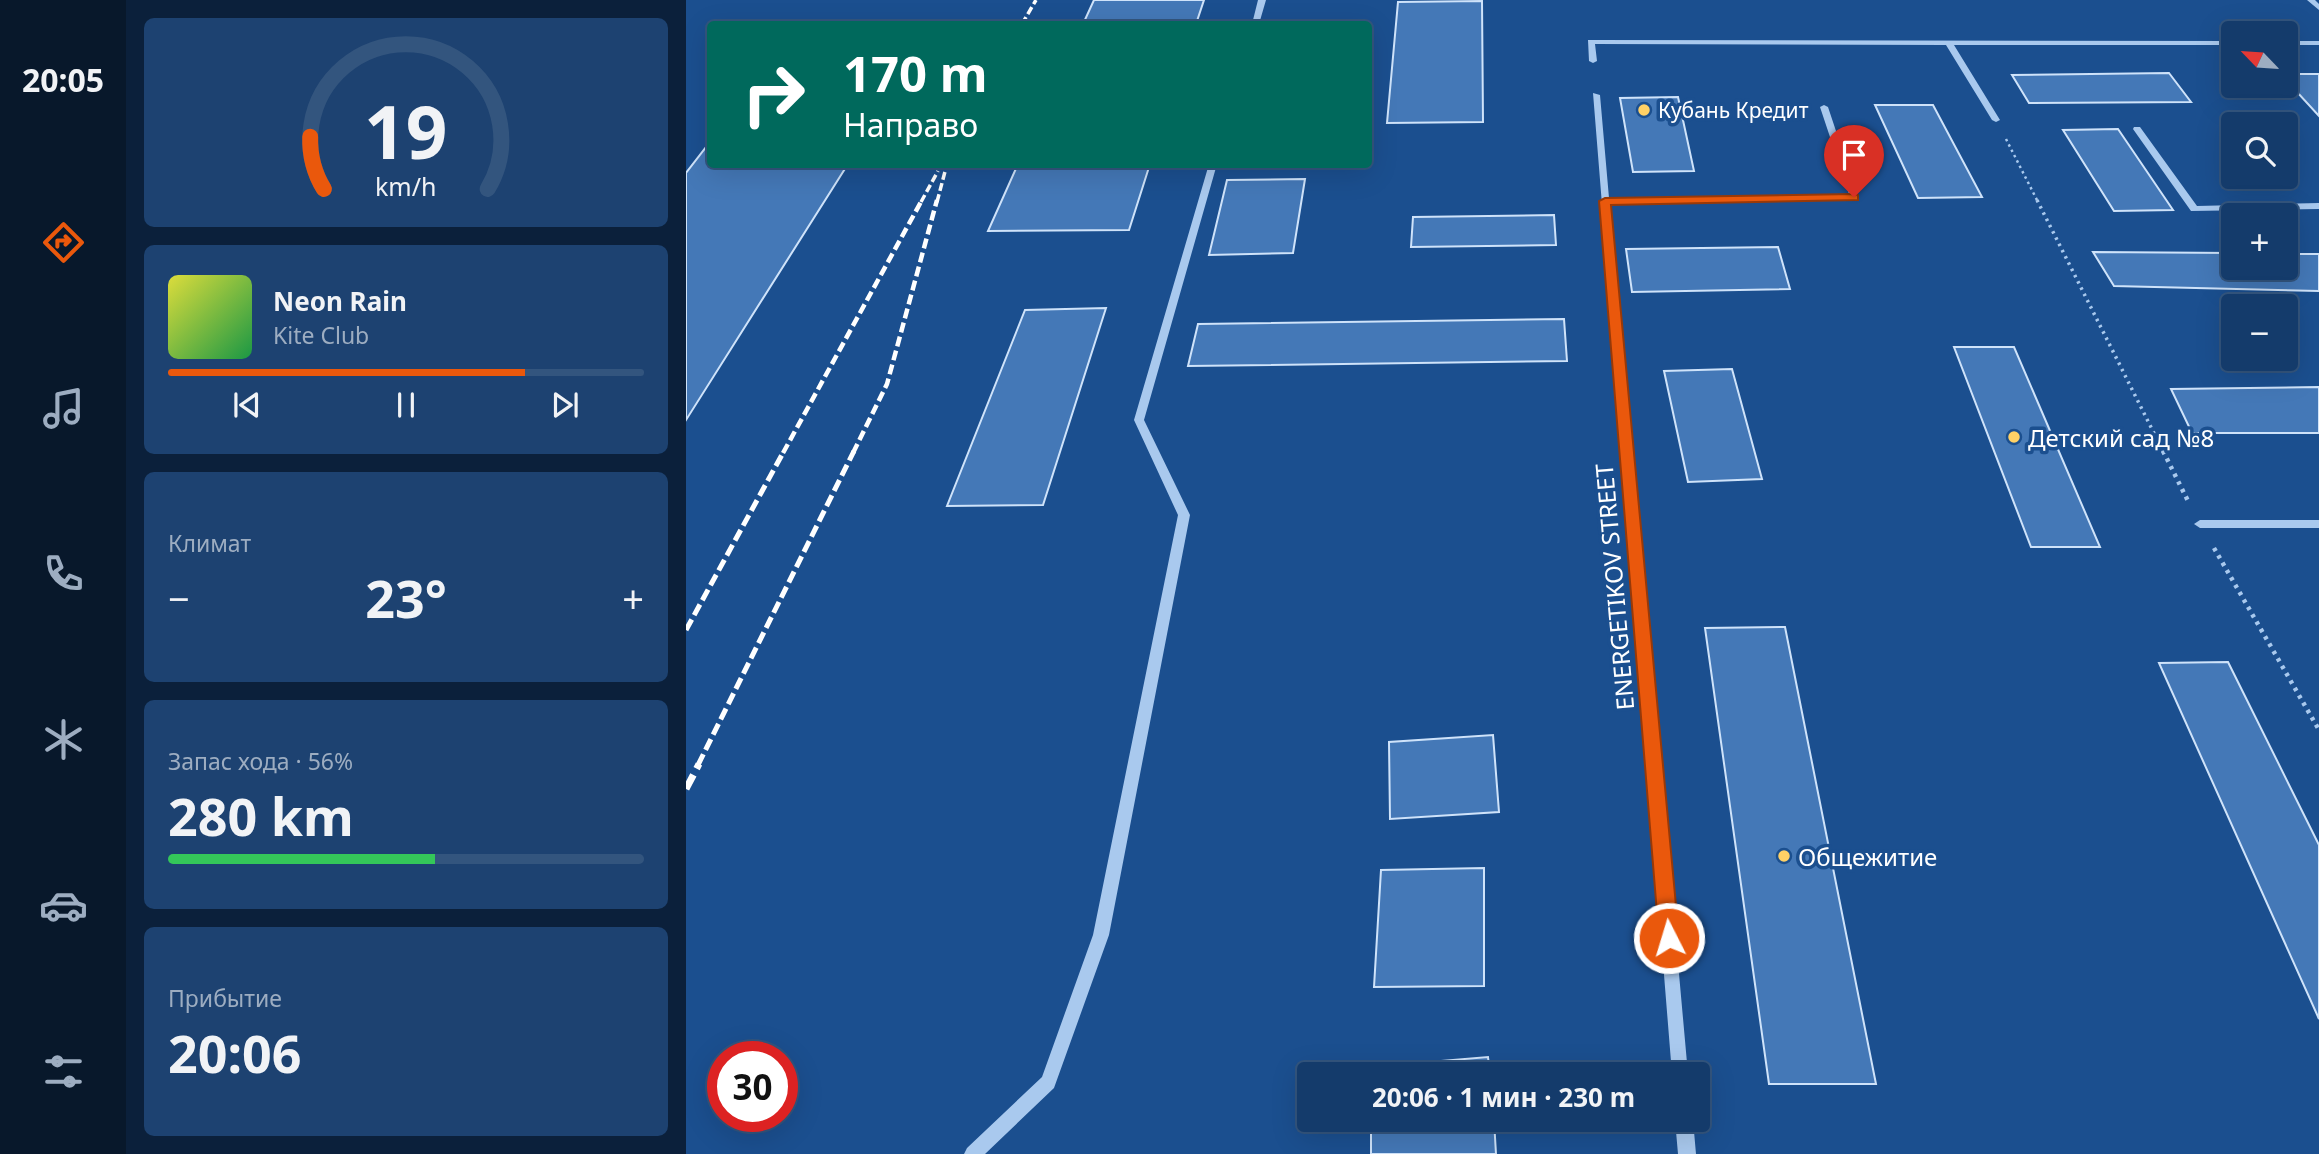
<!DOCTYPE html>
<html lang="ru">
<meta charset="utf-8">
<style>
:root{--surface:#143b6b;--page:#1d4271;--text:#f1f3f6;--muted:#9dadc1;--line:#33557e;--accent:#ea580c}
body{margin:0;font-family:"Noto Sans",sans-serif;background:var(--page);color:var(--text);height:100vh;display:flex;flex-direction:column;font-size:26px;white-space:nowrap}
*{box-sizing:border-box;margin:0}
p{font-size:23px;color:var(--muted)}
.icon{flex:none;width:38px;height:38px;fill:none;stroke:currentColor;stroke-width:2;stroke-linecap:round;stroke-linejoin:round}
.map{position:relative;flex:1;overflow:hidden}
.side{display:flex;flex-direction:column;gap:18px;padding:18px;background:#0b203b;width:560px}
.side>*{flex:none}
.top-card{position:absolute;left:21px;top:21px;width:665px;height:147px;border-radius:7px;box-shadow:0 7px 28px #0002,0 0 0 2px var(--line);background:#00695c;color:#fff;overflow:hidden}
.needle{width:46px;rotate:295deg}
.tools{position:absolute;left:1535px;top:21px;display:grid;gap:14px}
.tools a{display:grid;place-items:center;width:77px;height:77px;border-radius:7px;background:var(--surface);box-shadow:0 7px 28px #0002,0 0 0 2px var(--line);font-size:35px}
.speed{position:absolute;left:21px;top:1041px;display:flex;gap:14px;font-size:35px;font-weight:700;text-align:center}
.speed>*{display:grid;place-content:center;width:91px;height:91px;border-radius:50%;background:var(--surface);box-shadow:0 7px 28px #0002,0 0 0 2px var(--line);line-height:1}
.speed .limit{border:10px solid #d22;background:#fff;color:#111}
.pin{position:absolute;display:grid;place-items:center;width:60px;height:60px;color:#fff;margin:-72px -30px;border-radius:50% 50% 50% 0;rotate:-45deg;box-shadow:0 0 7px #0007}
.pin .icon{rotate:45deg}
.me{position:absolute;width:77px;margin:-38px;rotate:355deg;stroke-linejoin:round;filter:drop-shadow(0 0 5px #0008)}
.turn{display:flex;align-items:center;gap:24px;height:147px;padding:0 21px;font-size:32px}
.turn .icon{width:91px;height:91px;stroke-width:2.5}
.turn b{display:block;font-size:49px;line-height:60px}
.big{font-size:52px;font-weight:700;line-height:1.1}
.side .tile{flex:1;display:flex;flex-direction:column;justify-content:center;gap:10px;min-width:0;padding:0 24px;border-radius:10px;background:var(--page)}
.side .dial{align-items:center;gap:0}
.dial svg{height:182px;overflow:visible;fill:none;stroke:var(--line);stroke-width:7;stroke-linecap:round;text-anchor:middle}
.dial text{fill:var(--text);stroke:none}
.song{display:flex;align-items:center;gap:21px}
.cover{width:84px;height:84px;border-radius:10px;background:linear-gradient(135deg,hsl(60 70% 55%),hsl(140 70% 35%))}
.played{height:7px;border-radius:4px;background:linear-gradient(90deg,var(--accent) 75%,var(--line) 75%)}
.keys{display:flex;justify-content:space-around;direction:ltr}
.heat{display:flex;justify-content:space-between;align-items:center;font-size:38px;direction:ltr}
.charge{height:10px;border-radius:5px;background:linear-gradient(90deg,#34c759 56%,var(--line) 0)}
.trip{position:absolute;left:611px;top:1062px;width:413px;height:70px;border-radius:7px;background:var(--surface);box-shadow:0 7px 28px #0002,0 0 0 2px var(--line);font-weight:700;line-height:70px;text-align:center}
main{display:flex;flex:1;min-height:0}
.menu{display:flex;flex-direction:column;width:126px;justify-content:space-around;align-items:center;background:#08182b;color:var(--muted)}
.menu .icon{width:49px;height:49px}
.menu .current{color:var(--accent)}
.menu b{font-size:32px;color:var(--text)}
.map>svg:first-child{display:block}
</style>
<main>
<nav class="menu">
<b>20:05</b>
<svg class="icon current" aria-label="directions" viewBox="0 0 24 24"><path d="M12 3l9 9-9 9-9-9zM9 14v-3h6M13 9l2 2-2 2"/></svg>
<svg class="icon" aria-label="music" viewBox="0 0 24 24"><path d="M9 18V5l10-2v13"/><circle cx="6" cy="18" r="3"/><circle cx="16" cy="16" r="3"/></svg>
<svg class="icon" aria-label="phone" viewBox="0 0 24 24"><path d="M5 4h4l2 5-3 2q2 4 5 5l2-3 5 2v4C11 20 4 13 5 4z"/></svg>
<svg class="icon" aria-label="climate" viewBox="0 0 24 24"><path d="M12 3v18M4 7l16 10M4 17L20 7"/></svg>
<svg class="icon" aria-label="car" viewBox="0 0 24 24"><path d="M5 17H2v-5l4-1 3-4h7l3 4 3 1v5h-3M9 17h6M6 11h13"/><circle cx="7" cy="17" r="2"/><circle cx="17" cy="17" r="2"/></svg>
<svg class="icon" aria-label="filters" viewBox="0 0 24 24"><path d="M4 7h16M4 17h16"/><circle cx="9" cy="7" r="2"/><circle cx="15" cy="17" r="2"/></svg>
</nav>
<section class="side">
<div class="tile dial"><svg viewBox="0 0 100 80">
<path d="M14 69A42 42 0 1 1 86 69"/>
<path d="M14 69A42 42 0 0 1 8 46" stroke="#ea580c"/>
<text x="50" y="56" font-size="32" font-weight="700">19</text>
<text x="50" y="72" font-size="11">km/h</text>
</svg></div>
<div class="tile">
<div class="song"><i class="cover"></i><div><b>Neon Rain</b><p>Kite Club</p></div></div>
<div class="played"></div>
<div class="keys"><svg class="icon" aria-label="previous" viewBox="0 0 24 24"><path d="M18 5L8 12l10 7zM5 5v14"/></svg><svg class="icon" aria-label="pause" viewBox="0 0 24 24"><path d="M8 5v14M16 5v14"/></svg><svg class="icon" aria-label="next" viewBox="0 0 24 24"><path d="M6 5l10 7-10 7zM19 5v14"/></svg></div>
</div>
<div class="tile"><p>Климат</p>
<div class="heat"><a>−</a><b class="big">23°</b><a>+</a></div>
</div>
<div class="tile"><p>Запас хода · 56%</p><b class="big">280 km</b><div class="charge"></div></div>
<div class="tile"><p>Прибытие</p><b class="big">20:06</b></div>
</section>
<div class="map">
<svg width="1633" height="1154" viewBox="0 0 1633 1154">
<rect width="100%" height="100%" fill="#1b4f8f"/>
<path fill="#4478b7" stroke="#cfe3fa" stroke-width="2" d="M 408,0 L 518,0 L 510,24 L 397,24 Z
M 796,1 L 797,122 L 701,123 L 712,2 Z
M 1483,73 L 1505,102 L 1343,103 L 1326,75 Z
M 1600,74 L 1633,74 L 1633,116 L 1600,80 Z
M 992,97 L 1008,171 L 947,172 L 934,98 Z
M 1189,105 L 1247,105 L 1296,197 L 1232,198 Z
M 1432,129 L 1487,210 L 1428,211 L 1377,130 Z
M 24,142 L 24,164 L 162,164 L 0,420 L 0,173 Z
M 332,164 L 464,164 L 443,230 L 302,231 Z
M 619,179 L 607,253 L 523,255 L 541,180 Z
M 868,215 L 870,245 L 725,247 L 727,217 Z
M 1092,247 L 1104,289 L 946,292 L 940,249 Z
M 1407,252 L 1547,253 L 1547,268 L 1600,268 L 1600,254 L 1633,254 L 1633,291 L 1428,286 Z
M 420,308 L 357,505 L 261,506 L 339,310 Z
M 878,319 L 881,361 L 502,366 L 512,324 Z
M 1268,347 L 1328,347 L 1414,547 L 1345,547 Z
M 1046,369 L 1076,479 L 1002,482 L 978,371 Z
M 1633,387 L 1633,433 L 1506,433 L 1485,389 Z
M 1099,627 L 1190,1084 L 1083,1084 L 1019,628 Z
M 1542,662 L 1633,845 L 1633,1019 L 1473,663 Z
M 807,735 L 813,812 L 704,819 L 703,742 Z
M 798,868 L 798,986 L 688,987 L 695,870 Z
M 802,1057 L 804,1074 L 684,1074 L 684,1067 Z
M 685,1120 L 808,1120 L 810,1154 L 685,1154 Z"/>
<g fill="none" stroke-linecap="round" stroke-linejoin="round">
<path stroke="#a9c9ee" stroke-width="2.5" stroke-dasharray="2.5 3.5" stroke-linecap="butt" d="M 1320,139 L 1352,202"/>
<path stroke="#a9c9ee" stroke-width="3.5" stroke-dasharray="2.5 4.5" stroke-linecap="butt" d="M 1351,200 L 1478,453"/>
<path stroke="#a9c9ee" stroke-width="4.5" stroke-dasharray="3.5 5" stroke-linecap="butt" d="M 1477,451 L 1503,503
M 1528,548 L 1633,730"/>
<path fill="#a9c9ee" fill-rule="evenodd" d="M 572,0 L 580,0 L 573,24 L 566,24 Z
M 1621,0 L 1629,0 L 1633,4 L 1633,10 Z
M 902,40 L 1547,41 L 1547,45 L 1268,45 L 1314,120 L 1310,122 L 1306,120 L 1260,45 L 909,44 L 911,61 L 907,63 L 903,61 Z
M 1600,41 L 1633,41 L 1633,45 L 1600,45 Z
M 907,93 L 914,95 L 923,198 L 1163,194 L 1134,107 L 1138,105 L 1142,107 L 1172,197 L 1168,200 L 924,204 L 1002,1074 L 986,1074 Z
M 1448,127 L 1454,127 L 1511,206 L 1633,203 L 1633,209 L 1505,211 L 1447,129 Z
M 523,164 L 531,164 L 458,420 L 504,515 L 423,935 L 368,1088 L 299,1154 L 278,1154 L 281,1148 L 356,1077 L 407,935 L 492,515 L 448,420 Z
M 1514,520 L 1633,520 L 1633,528 L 1514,528 L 1508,524 Z
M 989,1120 L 1007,1120 L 1010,1154 L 992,1154 Z"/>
<path stroke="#fff" stroke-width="3.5" stroke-dasharray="8 3.5" stroke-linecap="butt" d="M 336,24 L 350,0
M 235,202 L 252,171
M 251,202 L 261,164"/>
<path stroke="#fff" stroke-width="4.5" stroke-dasharray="10 4.5" stroke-linecap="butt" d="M 97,453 L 236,200
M 167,453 L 201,384 L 251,200"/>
<path stroke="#fff" stroke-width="5" stroke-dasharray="12 5" stroke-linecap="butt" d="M 0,630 L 98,451
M 12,765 L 168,451"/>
<path stroke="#fff" stroke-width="7" stroke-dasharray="16 7" stroke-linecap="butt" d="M 0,789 L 13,764"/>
</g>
<path fill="#ea580c" stroke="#983908" stroke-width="2" d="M 1168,194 L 1172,195 L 1172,200 L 925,205 L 993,938 L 990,945 L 983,948 L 976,945 L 973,938 L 913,201 L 919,198 Z"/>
<g fill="#ffd166" stroke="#1b4f8f" stroke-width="2.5">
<circle cx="958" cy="110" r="7"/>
<circle cx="1328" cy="437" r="7"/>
<circle cx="1098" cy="856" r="7"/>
</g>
<g text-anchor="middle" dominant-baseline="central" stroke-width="7" stroke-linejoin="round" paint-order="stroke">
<g font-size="21" fill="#fff" stroke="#1b4f8f" text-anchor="start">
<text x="972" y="110">Кубань Кредит</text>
</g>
<g font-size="24" fill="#fff" stroke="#1b4f8f" text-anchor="start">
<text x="1342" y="437">Детский сад №8</text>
<text x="1112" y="856">Общежитие</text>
</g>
<g font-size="24" fill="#fff" stroke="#1b4f8f">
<text transform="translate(928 587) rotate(-95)">ENERGETIKOV STREET</text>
</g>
</g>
</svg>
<div class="tools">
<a><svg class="needle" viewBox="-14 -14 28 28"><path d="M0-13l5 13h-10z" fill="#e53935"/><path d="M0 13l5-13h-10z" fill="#9dadc1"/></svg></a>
<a><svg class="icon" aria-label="search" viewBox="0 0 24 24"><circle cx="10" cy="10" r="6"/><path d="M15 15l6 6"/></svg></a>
<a>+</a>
<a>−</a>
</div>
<div class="speed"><div class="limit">30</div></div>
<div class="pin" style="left:1168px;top:197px;background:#d93025"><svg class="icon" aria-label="arrive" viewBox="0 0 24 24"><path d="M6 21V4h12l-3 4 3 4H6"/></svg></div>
<svg class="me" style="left:983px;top:938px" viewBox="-20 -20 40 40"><circle r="17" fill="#ea580c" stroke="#fff" stroke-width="3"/><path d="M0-11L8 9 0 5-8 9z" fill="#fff"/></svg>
<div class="trip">20:06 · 1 мин · 230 m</div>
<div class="top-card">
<div class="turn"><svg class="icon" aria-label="right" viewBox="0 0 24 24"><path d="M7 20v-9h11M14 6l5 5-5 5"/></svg><div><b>170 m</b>Направо</div></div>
</div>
</div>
</main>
